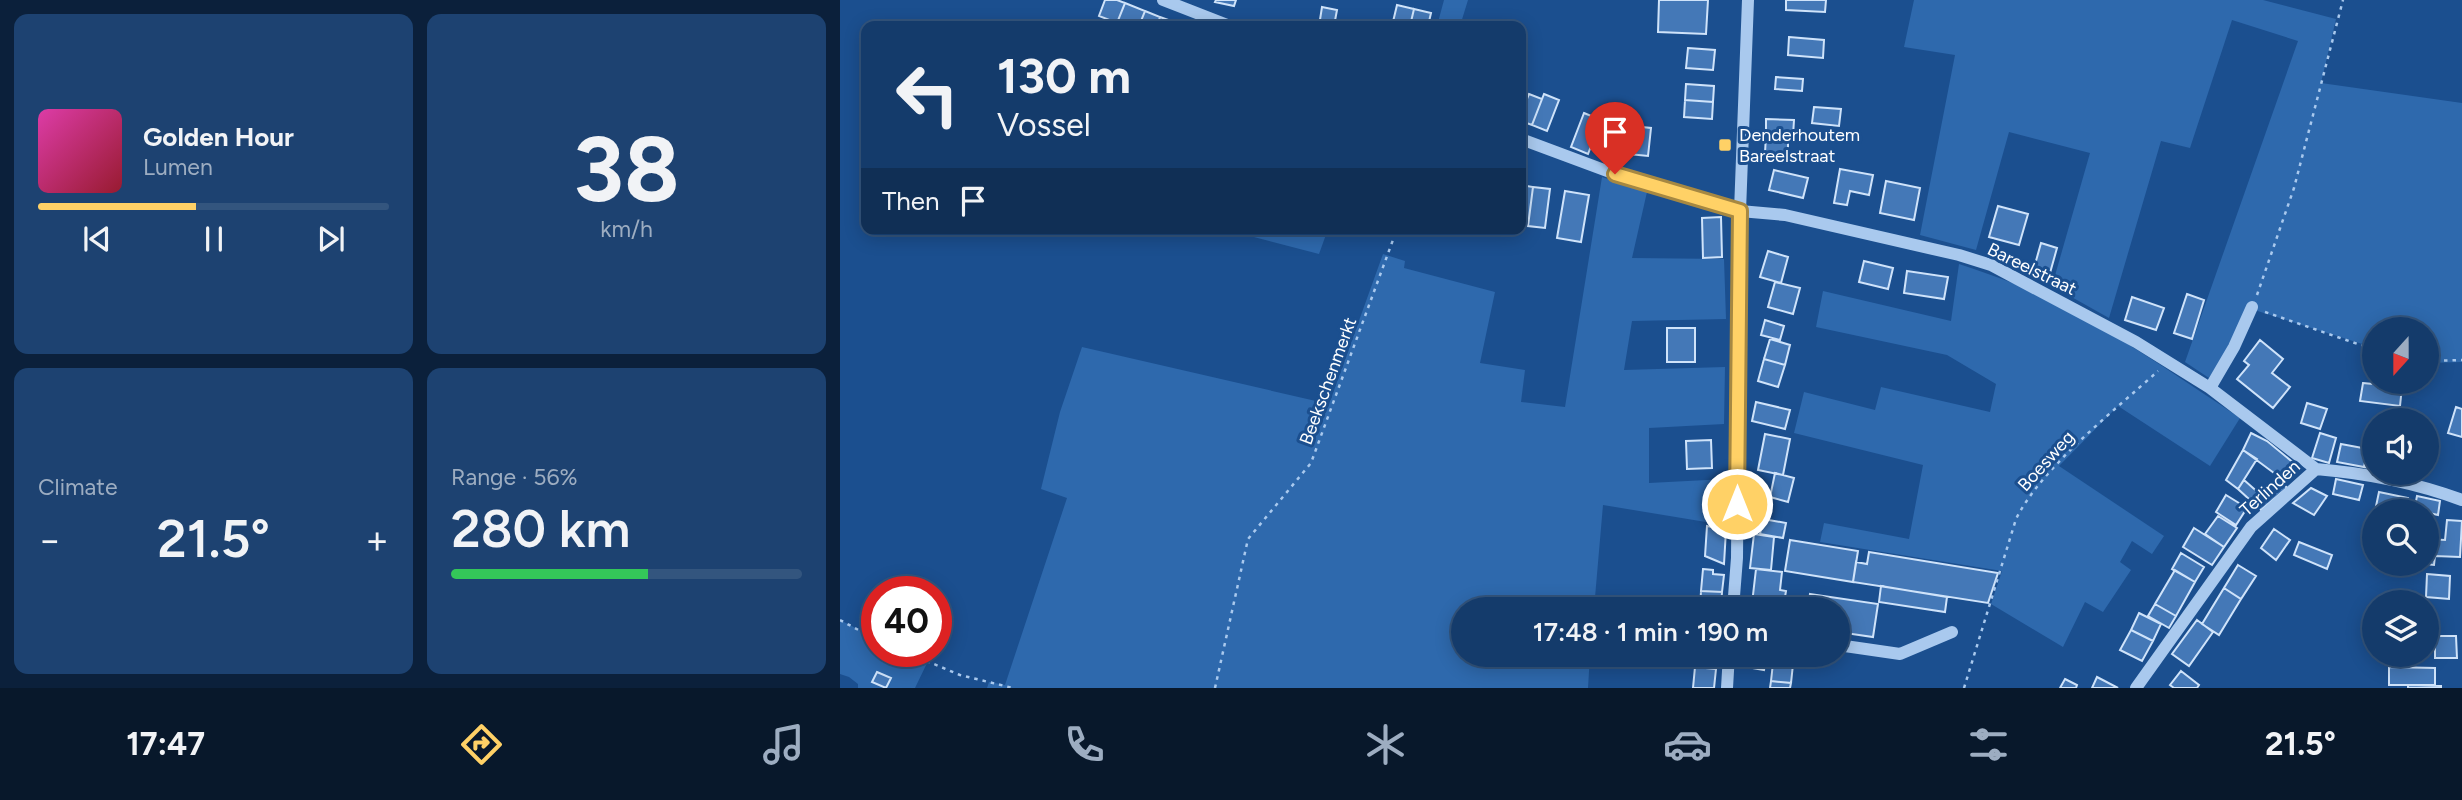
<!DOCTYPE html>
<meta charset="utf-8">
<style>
:root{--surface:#143b6b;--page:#1d4271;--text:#f1f3f6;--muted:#9dadc1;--line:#33557e;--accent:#ffd166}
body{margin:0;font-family:Figtree,sans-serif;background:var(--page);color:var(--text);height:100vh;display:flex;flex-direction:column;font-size:26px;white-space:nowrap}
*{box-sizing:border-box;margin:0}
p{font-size:23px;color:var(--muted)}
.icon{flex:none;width:38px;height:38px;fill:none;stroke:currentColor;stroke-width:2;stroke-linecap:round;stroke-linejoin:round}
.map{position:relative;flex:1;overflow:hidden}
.drawer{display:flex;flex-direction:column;gap:14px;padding:14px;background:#0b203b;width:840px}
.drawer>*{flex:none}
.guide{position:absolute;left:21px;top:21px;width:665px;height:214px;border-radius:14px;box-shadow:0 4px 18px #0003,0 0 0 2px var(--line);background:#143b6b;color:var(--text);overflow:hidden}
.needle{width:46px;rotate:201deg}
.fabs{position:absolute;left:1522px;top:317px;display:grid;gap:14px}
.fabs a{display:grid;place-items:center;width:77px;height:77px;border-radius:50%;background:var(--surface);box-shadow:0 4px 18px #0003,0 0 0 2px var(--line);font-size:35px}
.speed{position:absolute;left:21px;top:576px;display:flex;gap:14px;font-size:35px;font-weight:700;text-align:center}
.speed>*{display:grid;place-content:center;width:91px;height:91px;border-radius:50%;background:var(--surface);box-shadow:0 4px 18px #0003,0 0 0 2px var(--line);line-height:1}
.speed .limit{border:10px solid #d22;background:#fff;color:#111}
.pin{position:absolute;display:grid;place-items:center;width:60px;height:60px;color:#fff;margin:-72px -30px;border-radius:50% 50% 50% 0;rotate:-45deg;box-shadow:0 0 7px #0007}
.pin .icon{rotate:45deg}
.me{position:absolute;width:77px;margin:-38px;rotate:0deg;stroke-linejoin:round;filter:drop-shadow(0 0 5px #0008)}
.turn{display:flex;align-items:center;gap:24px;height:147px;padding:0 21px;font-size:32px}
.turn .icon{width:91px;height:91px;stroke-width:2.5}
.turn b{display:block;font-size:49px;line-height:60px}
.then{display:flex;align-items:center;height:66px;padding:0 21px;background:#0003;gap:14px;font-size:26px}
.big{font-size:52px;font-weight:600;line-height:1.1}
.drawer .widget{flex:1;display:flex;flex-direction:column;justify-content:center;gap:10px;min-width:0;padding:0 24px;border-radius:14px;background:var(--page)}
.drawer .dial{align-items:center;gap:0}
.dial b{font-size:91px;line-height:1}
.song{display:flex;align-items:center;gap:21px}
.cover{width:84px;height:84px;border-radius:10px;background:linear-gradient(135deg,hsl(320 70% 55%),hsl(350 70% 35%))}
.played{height:7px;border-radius:4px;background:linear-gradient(90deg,var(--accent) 45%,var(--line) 45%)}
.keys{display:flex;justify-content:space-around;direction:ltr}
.heat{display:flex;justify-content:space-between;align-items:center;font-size:38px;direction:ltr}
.charge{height:10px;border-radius:5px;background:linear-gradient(90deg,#34c759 56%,var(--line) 0)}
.drawer .tiles{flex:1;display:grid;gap:14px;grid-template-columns:repeat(2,1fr)}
.trip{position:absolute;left:611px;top:597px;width:399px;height:70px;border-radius:35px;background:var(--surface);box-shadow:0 4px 18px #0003,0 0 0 2px var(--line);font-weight:600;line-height:70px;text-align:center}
.tab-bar{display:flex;height:112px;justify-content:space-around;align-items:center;background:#08182b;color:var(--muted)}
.tab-bar .icon{width:49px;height:49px}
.tab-bar .current{color:var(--accent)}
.tab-bar b{font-size:32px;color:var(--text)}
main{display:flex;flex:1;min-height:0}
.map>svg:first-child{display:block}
</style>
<main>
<section class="drawer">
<div class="tiles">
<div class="widget">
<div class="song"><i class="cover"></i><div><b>Golden Hour</b><p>Lumen</p></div></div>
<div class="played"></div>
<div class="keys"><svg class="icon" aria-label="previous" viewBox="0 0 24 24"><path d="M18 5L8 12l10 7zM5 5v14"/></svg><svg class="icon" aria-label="pause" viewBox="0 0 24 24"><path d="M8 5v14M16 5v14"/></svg><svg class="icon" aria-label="next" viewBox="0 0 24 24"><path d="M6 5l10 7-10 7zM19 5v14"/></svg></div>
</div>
<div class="widget dial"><b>38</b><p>km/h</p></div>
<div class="widget"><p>Climate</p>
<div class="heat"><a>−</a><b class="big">21.5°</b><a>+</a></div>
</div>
<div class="widget"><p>Range · 56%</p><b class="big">280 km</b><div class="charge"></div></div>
</div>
</section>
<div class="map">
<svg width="1622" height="688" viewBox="0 0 1622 688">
<rect width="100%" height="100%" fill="#1b4f8f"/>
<path fill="#2e69ad" d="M 604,0 L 628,0 L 620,26 L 597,26 Z
M 1074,0 L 1423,0 L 1496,19 L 1481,83 L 1622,103 L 1622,362 L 1587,363 L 1587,329 L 1535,329 L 1535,348 L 1408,308 L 1389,347 L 1369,378 L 1345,362 L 1458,41 L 1392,20 L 1350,148 L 1321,141 L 1269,318 L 1212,286 L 1250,153 L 1169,132 L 1136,250 L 1080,235 L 1115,55 L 1064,47 Z
M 762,177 L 807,192 L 792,258 L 884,259 L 886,319 L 792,321 L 784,370 L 885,367 L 884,424 L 809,428 L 809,483 L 886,479 L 884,525 L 763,505 L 754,609 L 623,609 L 623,654 L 750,655 L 748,688 L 147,688 L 149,682 L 165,685 L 227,498 L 201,489 L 220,412 L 242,347 L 489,404 L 543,254 L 565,261 L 564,268 L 655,292 L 640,363 L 685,370 L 681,402 L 725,407 Z
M 392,229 L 488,229 L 479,254 L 391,231 Z
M 1119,264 C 1138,270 1157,277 1175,284 C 1255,318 1328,370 1400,418 L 1370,466 L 1278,406 L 1219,466 L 1324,536 L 1312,554 L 1292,541 L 1280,562 L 1291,570 L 1263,612 L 1245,602 L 1223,647 L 1151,604 L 1162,571 L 980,542 L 984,523 L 1069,539 L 1083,465 L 954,433 L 964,392 L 1035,410 L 1041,387 L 1150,412 L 1156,384 L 1107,355 L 976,327 L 983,291 L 1111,321 Z
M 0,620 L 37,639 L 37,651 L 64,651 L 88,661 L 75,688 L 18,688 L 18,684 L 9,677 L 0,674 Z"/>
<path fill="#4478b7" stroke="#cfe3fa" stroke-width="2" d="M 265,0 L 277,0 L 285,3 L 277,23 L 259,16 Z
M 376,0 L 396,0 L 394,6 L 375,2 Z
M 819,0 L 868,0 L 866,34 L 818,32 Z
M 946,0 L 986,0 L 985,12 L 946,10 Z
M 285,3 L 305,11 L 299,26 L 285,26 L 277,23 Z
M 557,5 L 574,9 L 570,26 L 552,26 Z
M 482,7 L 497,10 L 494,26 L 479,26 Z
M 574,9 L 591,13 L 588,26 L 570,26 Z
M 305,11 L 320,17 L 317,26 L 299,26 Z
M 320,17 L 337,23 L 336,26 L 317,26 Z
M 949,37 L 984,40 L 983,58 L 948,55 Z
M 848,48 L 875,50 L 873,70 L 846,68 Z
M 936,77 L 963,79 L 962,91 L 935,89 Z
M 846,84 L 874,86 L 873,102 L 845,100 Z
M 689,94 L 702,99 L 692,125 L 681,121 L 681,114 Z
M 704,94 L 719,100 L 707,131 L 692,125 Z
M 845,100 L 873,102 L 872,119 L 844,117 Z
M 974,107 L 1001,109 L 999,126 L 972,123 Z
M 744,113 L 761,120 L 748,154 L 731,147 Z
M 926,119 L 954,120 L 953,136 L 926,135 Z
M 792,126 L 811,128 L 808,156 L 789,154 Z
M 926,135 L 948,136 L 948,154 L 925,153 Z
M 1000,169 L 1033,175 L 1029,195 L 1010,191 L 1007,205 L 994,203 Z
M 934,170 L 968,178 L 963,198 L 929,190 Z
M 1046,181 L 1080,188 L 1074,220 L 1040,213 Z
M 681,185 L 693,187 L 688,226 L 681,225 Z
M 693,187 L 710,189 L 705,228 L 688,226 Z
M 725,191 L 749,195 L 741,242 L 717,238 Z
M 1158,206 L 1188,214 L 1179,245 L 1149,237 Z
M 881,217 L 882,257 L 863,258 L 862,218 Z
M 1201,243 L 1217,248 L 1210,273 L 1194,268 Z
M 928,251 L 948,257 L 941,283 L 920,277 Z
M 1024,261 L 1053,268 L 1048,289 L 1019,282 Z
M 1067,271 L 1108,277 L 1104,299 L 1064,293 Z
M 935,282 L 960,288 L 953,314 L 928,307 Z
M 1347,294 L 1364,300 L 1352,339 L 1334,333 Z
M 1292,297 L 1324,308 L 1316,330 L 1285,320 Z
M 925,320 L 944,326 L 940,340 L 921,335 Z
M 827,328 L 855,328 L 855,362 L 827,362 Z
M 930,339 L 950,345 L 945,365 L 924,359 Z
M 1420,340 L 1443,359 L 1432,373 L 1450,387 L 1433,408 L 1397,379 L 1409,365 L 1404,361 Z
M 924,359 L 945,365 L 938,387 L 918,381 Z
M 1523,383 L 1562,387 L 1560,406 L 1520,401 Z
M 916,402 L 950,410 L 945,429 L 912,421 Z
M 1467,403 L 1487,409 L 1480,429 L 1461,423 Z
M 1616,407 L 1622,409 L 1622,437 L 1608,433 Z
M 1411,433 L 1427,441 L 1455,464 L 1442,479 L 1403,450 Z
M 1480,433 L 1496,438 L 1489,463 L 1472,458 Z
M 925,434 L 950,439 L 943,475 L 918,470 Z
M 871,440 L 872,468 L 847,469 L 846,441 Z
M 1501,444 L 1528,449 L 1524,467 L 1497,462 Z
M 1528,448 L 1535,450 L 1535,469 L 1524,467 Z
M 1403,450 L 1417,459 L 1398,489 L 1386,480 Z
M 935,473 L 954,478 L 948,502 L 930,497 Z
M 1496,479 L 1523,485 L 1519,500 L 1493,494 Z
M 1404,480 L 1421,495 L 1440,480 L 1447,488 L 1421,510 L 1398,489 Z
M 1471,488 L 1487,496 L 1474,515 L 1453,503 Z
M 1539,492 L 1568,498 L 1566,511 L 1535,511 Z
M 1386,495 L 1407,508 L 1396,525 L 1376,512 Z
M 1577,496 L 1600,501 L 1598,515 L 1589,513 L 1587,522 L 1587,511 L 1574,511 Z
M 1378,516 L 1397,528 L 1384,547 L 1365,534 Z
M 923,519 L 946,523 L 943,538 L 920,534 Z
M 1607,520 L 1622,521 L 1620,557 L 1595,556 L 1594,565 L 1585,564 L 1587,564 L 1587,539 L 1605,540 Z
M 867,526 L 886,530 L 884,564 L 865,556 Z
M 1354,528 L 1384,547 L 1372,565 L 1343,547 Z
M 1434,529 L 1450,540 L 1436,560 L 1421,548 Z
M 914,534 L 934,537 L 931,570 L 910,568 Z
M 950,540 L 1018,551 L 1013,582 L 945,571 Z
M 1459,542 L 1492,555 L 1487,569 L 1454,555 Z
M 1029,552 L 1158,573 L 1148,603 L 1013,582 L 1016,562 L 1027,564 Z
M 1341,553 L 1364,567 L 1355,582 L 1332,569 Z
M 1398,565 L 1416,576 L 1401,599 L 1384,588 Z
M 863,569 L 873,570 L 873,574 L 884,575 L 882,592 L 861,591 Z
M 916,569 L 942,572 L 940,590 L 946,591 L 944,603 L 920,600 L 913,595 Z
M 1335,570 L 1355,582 L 1336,616 L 1315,604 Z
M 1587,574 L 1610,576 L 1609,599 L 1586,597 Z
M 1041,586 L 1107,597 L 1105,612 L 1039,602 Z
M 1384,588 L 1401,599 L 1379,635 L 1362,624 Z
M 861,591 L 882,592 L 881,609 L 860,609 Z
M 970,594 L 1038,604 L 1033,637 L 998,632 L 998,609 L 968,609 Z
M 1315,604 L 1336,616 L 1329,628 L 1308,616 Z
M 1299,613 L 1321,624 L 1313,641 L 1291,630 Z
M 1357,620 L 1373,632 L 1349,666 L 1332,654 Z
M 1291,630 L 1313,641 L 1302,661 L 1280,650 Z
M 1595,636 L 1616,636 L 1617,658 L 1595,658 Z
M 856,654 L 877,654 L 876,669 L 855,667 Z
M 903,654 L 927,654 L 924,670 L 901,666 Z
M 934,654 L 954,655 L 951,683 L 931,681 Z
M 855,667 L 876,669 L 874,688 L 853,688 Z
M 1549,667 L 1595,668 L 1595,685 L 1549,685 Z
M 1341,671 L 1359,685 L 1357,688 L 1334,688 L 1330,685 Z
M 37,672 L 51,678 L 46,688 L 32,682 Z
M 1257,677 L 1278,688 L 1252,688 Z
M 1225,679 L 1237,685 L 1236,688 L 1220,688 Z
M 931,681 L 951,683 L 950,688 L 930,688 Z
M 1568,685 L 1601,686 L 1601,688 L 1568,688 Z"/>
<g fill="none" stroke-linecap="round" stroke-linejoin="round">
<path stroke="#a9c9ee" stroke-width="2.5" stroke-dasharray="3.5 5" stroke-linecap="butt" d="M 1417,295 L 1454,188 L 1503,0
M 1425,312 L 1535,350
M 1587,361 L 1622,360
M 0,620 L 37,640
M 63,651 L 120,675 L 173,688
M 375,688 L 408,539 L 471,463 L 557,229
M 1124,688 L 1176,519 C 1202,467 1274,411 1318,371"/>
<path stroke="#a9c9ee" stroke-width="12" d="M 323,0 L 390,26
M 681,139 L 775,174 L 900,211 L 945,215 L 1119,255 L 1151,265 L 1296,342 L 1370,388 L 1476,469
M 1370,388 L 1394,347 L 1412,307
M 893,609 L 897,558 L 900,211 L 908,0
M 998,645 L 1060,654 L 1112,632
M 887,688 L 889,654
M 1296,688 L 1411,527 L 1476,469 C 1525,473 1576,483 1622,500"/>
</g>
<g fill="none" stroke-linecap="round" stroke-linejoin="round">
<defs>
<path id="route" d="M 775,174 L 900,211 L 897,504"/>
</defs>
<use href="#route" stroke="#a68842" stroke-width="18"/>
<use href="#route" stroke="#ffd166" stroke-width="12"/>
</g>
<rect fill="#ffd166" stroke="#1b4f8f" stroke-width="2.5" x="878" y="138" width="14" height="14" rx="3.5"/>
<g text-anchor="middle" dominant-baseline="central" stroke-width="6" stroke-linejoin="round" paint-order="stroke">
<g font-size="18" fill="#fff" stroke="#1b4f8f" text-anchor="start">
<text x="899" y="135">Denderhoutem<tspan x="899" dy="21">Bareelstraat</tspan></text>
</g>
<g font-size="18" fill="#fff" stroke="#1b4f8f">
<text transform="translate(1192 269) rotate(26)">Bareelstraat</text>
<text transform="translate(488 381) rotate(-70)">Beekschenmerkt</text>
<text transform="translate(1206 461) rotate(-48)">Boesweg</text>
<text transform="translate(1430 488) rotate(-42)">Terlinden</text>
</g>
</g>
</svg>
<div class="fabs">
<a><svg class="needle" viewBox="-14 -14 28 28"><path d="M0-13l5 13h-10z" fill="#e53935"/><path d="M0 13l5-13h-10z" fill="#9dadc1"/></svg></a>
<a><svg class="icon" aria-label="sound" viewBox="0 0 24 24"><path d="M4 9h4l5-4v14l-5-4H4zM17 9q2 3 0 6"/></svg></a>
<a><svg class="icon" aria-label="search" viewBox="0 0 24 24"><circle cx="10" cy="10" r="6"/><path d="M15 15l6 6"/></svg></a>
<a><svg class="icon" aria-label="layers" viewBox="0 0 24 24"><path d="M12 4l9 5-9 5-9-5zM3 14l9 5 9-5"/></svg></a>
</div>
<div class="speed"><div class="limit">40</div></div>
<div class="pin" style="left:775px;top:174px;background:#d93025"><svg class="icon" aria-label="arrive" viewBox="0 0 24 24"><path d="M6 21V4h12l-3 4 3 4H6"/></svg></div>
<svg class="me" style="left:897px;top:504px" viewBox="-20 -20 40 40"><circle r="17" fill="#ffd166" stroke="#fff" stroke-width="3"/><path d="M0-11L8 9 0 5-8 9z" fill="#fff"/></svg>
<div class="trip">17:48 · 1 min · 190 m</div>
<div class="guide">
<div class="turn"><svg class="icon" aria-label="left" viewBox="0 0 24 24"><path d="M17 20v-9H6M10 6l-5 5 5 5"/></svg><div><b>130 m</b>Vossel</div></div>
<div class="then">Then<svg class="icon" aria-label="arrive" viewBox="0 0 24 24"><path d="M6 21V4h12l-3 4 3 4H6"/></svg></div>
</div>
</div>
</main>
<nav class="tab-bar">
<b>17:47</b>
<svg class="icon current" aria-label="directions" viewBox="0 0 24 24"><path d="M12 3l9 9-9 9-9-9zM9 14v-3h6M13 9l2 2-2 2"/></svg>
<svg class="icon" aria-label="music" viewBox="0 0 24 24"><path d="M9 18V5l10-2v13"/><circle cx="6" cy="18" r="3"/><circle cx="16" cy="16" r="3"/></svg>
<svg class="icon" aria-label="phone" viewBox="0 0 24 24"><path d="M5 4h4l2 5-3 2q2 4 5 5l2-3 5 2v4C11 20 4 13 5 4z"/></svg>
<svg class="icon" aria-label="climate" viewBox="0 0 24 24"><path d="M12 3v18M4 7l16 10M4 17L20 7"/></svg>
<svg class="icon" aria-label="car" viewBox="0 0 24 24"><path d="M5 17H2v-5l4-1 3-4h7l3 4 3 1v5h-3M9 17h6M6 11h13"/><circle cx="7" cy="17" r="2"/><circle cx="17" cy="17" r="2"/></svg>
<svg class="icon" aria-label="filters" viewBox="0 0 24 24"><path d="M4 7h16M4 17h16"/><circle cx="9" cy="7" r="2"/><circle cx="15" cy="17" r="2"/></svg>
<b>21.5°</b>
</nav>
